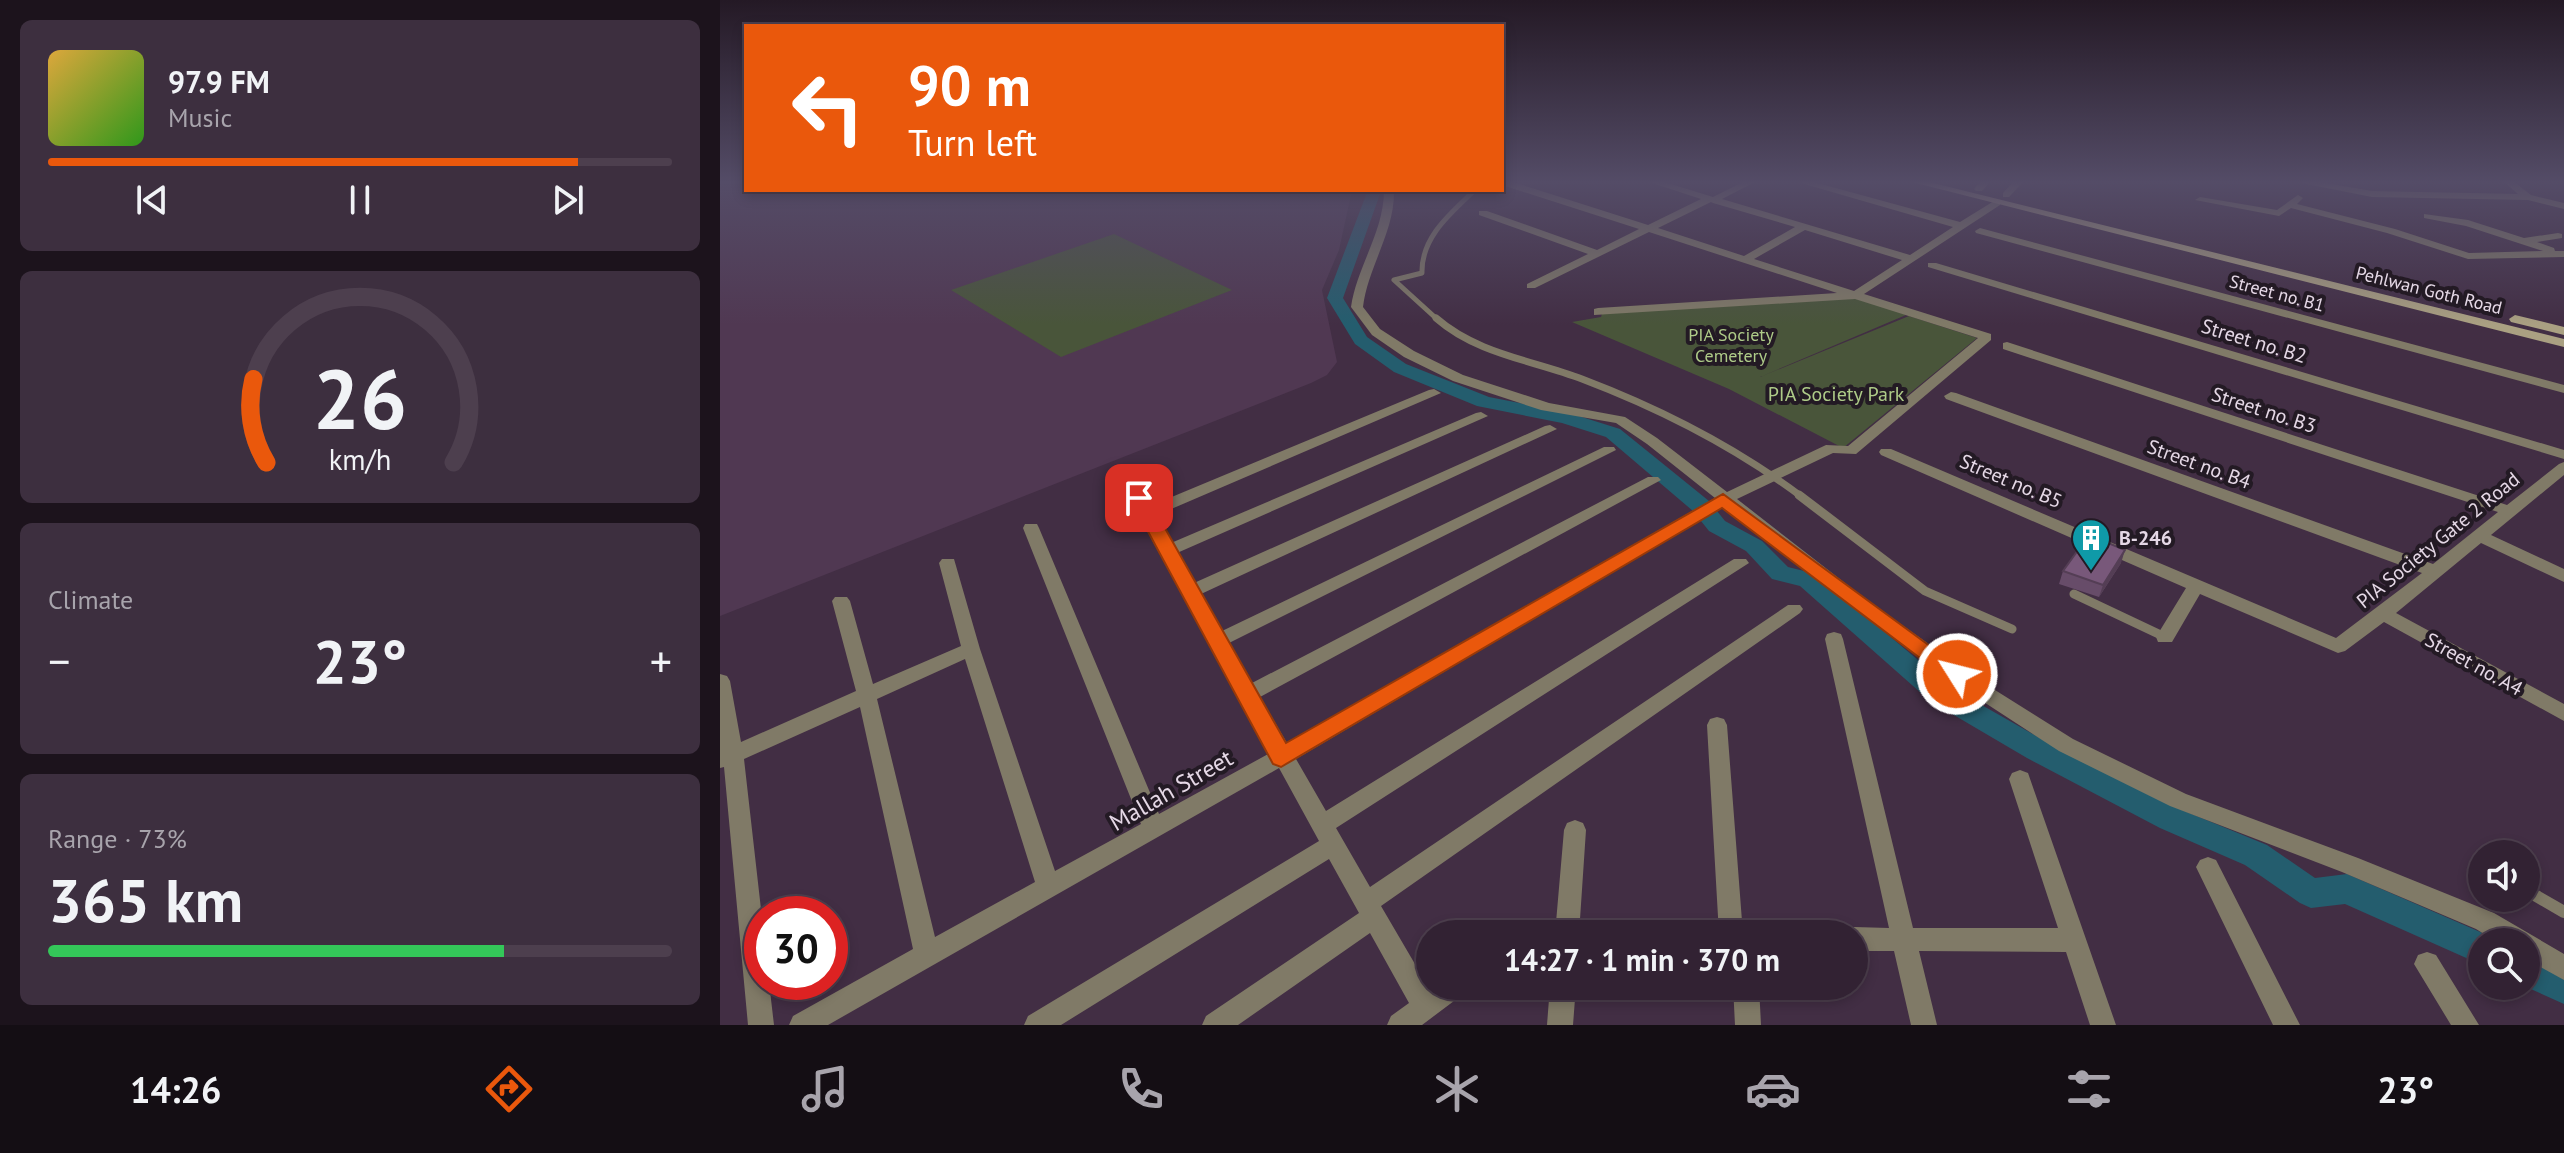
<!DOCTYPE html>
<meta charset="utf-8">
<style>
:root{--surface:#322233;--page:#3d2f3f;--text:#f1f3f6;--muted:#a8a4ac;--line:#4d3f4e;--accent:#ea580c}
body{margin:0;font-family:"PT Sans",sans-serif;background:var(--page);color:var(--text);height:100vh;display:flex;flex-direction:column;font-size:30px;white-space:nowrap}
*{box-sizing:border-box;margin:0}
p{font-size:26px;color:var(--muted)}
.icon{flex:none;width:44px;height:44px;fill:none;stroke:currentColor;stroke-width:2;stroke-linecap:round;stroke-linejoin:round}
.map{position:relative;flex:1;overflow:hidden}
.details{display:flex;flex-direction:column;gap:20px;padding:20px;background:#1c131c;width:720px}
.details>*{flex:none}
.hud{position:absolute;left:24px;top:24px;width:760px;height:168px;border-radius:0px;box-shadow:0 4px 12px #0003,0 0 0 2px var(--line);background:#ea580c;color:#fff;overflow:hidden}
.tools{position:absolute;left:1748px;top:840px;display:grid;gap:16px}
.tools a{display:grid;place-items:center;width:72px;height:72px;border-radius:50%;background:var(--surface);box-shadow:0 4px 12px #0003,0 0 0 2px var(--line);font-size:40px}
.speed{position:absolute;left:24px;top:896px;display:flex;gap:16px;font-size:40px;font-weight:700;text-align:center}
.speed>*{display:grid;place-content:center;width:104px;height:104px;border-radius:50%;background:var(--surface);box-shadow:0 4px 12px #0003,0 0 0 2px var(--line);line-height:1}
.speed .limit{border:12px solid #d22;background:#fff;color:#111}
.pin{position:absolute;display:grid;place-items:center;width:68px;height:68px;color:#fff;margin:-34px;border-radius:16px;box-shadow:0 4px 12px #0006}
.me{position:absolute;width:88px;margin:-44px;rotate:306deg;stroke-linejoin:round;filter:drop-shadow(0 0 6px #0008)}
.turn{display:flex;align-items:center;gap:28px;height:168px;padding:0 32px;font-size:36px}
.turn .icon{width:104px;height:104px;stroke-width:2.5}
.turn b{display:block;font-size:56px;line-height:68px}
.big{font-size:60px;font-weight:700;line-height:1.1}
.details .tile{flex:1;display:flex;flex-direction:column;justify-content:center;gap:12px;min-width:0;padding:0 28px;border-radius:12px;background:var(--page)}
.details .dial{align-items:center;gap:0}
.dial svg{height:208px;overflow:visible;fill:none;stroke:var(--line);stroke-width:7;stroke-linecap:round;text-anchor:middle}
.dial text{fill:var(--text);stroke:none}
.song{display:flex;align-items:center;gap:24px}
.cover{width:96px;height:96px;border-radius:12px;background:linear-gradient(135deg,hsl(40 70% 55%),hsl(110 70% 35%))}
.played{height:8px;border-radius:4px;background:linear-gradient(90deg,var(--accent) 85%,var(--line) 85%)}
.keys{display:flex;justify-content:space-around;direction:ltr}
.heat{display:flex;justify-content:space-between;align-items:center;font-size:44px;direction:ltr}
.charge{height:12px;border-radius:6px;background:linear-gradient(90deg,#34c759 73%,var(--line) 0)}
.trip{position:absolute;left:696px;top:920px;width:452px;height:80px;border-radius:40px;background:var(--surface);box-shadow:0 4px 12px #0003,0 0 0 2px var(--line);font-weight:700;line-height:80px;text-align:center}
.tabs{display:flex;height:128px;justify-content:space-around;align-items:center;background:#140e14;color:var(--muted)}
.tabs .icon{width:56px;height:56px}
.tabs .on{color:var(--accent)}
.tabs b{font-size:36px;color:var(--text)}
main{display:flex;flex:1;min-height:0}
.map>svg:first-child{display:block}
</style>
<main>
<section class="details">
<div class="tile">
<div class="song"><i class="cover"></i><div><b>97.9 FM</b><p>Music</p></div></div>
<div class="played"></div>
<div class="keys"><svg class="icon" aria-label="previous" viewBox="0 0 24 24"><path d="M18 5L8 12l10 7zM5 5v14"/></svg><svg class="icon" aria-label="pause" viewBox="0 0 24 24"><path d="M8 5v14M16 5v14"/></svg><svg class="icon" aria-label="next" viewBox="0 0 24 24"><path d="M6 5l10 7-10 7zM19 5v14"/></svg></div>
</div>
<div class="tile dial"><svg viewBox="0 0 100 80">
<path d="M14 69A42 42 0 1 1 86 69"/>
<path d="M14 69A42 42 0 0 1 9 37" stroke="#ea580c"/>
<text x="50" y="56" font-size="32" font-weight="700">26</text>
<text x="50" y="72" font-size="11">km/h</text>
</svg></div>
<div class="tile"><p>Climate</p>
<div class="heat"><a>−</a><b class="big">23°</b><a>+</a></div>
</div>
<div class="tile"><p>Range · 73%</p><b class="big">365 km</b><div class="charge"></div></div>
</section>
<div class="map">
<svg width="1844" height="1025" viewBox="0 0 1844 1025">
<rect width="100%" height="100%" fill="#422e44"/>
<path fill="#503852" d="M 0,181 L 26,181 L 26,190 L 626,190 L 631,195 L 619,250 L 602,290 L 617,362 L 607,375 L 591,383 L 0,616 Z"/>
<path fill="#49553a" d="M 394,234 L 512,290 L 341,357 L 231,290 Z
M 1136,295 L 1186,315 L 1040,377 L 1189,316 L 1257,338 L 1123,448 L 1009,389 L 852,322 L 881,317 L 882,314 Z"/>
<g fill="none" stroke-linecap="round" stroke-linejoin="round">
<path fill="#245d6e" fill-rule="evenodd" d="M 642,190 L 656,190 L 660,194 L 623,298 L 647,337 L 686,364 L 769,397 L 846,412 L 900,429 L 989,501 L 1005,521 L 1042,541 L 1068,567 L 1096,574 L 1230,687 L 1327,742 L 1462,810 L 1547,845 L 1595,878 L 1627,874 L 1774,938 L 1776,942 L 1762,942 L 1762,965 L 1625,904 L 1591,908 L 1580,903 L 1525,865 L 1440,828 L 1307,758 L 1210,701 L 1080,586 L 1052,579 L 1026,551 L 989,531 L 973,511 L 886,437 L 842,423 L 757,406 L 674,372 L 635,344 L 607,298 L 646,195 Z
M 1806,952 L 1844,969 L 1844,1004 L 1804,986 Z"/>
<path stroke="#807a67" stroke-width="5" d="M 718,320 L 674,280 L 702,273 C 701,237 731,213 755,190"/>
<path stroke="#807a67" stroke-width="7" d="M 716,318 C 757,354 812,360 862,379 C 941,409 1014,446 1082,497"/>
<path stroke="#807a67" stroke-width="9" d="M 1079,495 L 1205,591 L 1292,629
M 1354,594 L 1445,637"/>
<path stroke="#807a67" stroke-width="12" d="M 1813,894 L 1844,912"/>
<path fill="#807a67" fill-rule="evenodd" d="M 782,181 L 790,181 L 928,225 L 981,199 L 926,181 L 941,181 L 993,197 L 1025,181 L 1037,181 L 1002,199 L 1190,255 L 1233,227 L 1074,181 L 1090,181 L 1240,222 L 1274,201 L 1280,201 L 1280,205 L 1144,294 L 1271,334 L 1271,340 L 1136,454 L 1113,453 L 1017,499 L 1152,604 L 1267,685 L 1353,739 L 1466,794 L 1638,858 L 1774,913 L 1844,954 L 1844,980 L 1806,959 L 1806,942 L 1777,942 L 1756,929 L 1622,872 L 1450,806 L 1339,751 L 1253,695 L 1140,612 L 1005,506 L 576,759 L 606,811 L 1014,559 L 1026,559 L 1029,563 L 616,828 L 650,887 L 1068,605 L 1080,605 L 1083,609 L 1080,613 L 661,906 L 709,988 L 746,986 L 742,995 L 702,1025 L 667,1025 L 671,1016 L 689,1003 L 650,933 L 518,1025 L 482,1025 L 486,1016 L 639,913 L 609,859 L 341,1025 L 304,1025 L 308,1016 L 599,841 L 559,768 L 108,1025 L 69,1025 L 73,1016 L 193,949 L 140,707 L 24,759 L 42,918 L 42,982 L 49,982 L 54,1025 L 28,1025 L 4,767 L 0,768 L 0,674 L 7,676 L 10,681 L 21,742 L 136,691 L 112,601 L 115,597 L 127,597 L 130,601 L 153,684 L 241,646 L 219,563 L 222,559 L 234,559 L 260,649 L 335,871 L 421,824 L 303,528 L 305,524 L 317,524 L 319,528 L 439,814 L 550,753 L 401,484 L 404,481 L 414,481 L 430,506 L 709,390 L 714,389 L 721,393 L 435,516 L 451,543 L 756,413 L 761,412 L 768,416 L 457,553 L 474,583 L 825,426 L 830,425 L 837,429 L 481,594 L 502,631 L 884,447 L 894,447 L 896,450 L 509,643 L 532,683 L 928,477 L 938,477 L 941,480 L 540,697 L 567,743 L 995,498 L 927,444 L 896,423 L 821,410 L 733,381 L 684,357 L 652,335 L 631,307 C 637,266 664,232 664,190 L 674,190 C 675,232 648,266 643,307 L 660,329 L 694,351 L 743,375 L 829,403 L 905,417 L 937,438 L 1007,492 L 1106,445 L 1128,446 L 1258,338 L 1135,299 L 874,315 L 874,309 L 878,308 L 1117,293 L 929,232 L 815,288 L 807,288 L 807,284 L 868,254 L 759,215 L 759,211 L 767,211 L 877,250 L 919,229 L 782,185 ZM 991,202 L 993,203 L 1075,227 L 1024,256 L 938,228 ZM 1085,230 L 1182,260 L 1134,291 L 1034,259 ZM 245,659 L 315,882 L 215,937 L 157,699 Z
M 1571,181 L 1594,181 L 1652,191 L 1798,194 L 1783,181 L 1793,181 L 1811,195 L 1844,203 L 1844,209 L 1808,200 L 1652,197 Z
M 1578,195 L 1583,198 L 1577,204 L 1675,229 L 1749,253 L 1823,251 L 1746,226 L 1704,218 L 1704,214 L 1748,220 L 1804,238 L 1838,233 L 1842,234 L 1842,238 L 1817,242 L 1834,248 L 1835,251 L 1844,251 L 1844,257 L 1748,259 L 1667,233 L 1571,208 L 1559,216 L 1475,200 L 1480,197 L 1557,210 Z
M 1260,228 L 1844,385 L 1844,393 L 1256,233 L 1255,231 Z
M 1208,263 L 1216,263 L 1844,450 L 1844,459 L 1208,267 Z
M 1287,342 L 1787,505 L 1839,464 L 1844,462 L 1844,475 L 1771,535 L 1844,569 L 1844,582 L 1761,543 L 1676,613 L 1844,704 L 1844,721 L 1664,622 L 1625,651 L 1618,653 L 1480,594 L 1452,642 L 1438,642 L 1436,637 L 1466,588 L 1161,455 L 1159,452 L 1161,449 L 1171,449 L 1616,638 L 1702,573 L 1226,399 L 1224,396 L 1231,392 L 1236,393 L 1713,564 L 1778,512 L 1283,349 L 1283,343 Z
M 1114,632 L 1121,634 L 1123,639 L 1193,928 L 1338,928 L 1289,779 L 1292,773 L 1300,770 L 1308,773 L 1396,1025 L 1370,1025 L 1346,952 L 1199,951 L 1217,1025 L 1191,1025 L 1174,951 L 1134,951 L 1134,934 L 1124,934 L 1125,931 L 1134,927 L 1169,928 L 1105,639 L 1107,634 Z
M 997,717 L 1004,719 L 1007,725 L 1023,934 L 999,934 L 987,725 L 990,719 Z
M 855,820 L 863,823 L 866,830 L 859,934 L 835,934 L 844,830 L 847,823 Z
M 1488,857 L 1496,860 L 1580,1025 L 1553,1025 L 1476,867 L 1480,860 Z
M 1707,952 L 1716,955 L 1759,1025 L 1731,1025 L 1694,964 L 1698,955 Z
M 830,986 L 856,986 L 853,1025 L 827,1025 Z
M 1013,986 L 1039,986 L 1041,1025 L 1015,1025 Z"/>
<path fill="#807a67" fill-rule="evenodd" d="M 1261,181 L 1271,181 L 1262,191 L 1256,191 L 1254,189 Z
M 1294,181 L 1304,181 L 1289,197 L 1283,197 L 1283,193 Z"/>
<path fill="#aaa082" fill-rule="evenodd" d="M 1188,181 L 1205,181 L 1844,339 L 1844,347 Z
M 1795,315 L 1844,327 L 1844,335 L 1791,322 L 1789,319 Z"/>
</g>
<path fill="#674c69" d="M 1401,563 L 1379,597 L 1339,584 L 1343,571 Z"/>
<path fill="#543e55" d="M 1405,550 L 1401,563 L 1379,597 L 1383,585 Z"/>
<path fill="#78587a" stroke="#543e55" stroke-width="2" d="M 1369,535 L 1405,550 L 1383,585 L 1343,571 Z"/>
<linearGradient id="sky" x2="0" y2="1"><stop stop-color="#241925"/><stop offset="0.56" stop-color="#544c67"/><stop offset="1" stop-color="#544c67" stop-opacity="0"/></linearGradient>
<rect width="1844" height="325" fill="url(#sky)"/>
<path fill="#ea580c" stroke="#983908" stroke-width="2" d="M 419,493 L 428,498 L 566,743 L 1003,494 L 1248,674 L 1237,682 L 1229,680 L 1002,508 L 561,767 L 553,764 L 410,498 Z"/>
<defs>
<symbol id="building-pin" viewBox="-11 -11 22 30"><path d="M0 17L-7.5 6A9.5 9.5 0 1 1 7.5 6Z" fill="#0f9aa8" stroke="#231a24"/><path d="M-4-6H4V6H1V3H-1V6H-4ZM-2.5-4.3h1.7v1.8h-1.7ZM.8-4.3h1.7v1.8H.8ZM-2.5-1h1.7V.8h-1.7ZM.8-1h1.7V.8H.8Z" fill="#fff"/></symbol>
</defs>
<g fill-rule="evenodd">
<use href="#building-pin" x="1349" y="516" width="44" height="60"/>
</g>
<g text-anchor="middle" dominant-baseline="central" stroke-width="8" stroke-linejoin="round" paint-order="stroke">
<g font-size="18" fill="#e5d8e6" stroke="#231a24">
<text transform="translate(1709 290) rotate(14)">Pehlwan Goth Road</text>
<text transform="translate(1557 293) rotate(15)">Street no. B1</text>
</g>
<g font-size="18" fill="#aecb88" stroke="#231a24">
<text x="1011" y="334">PIA Society<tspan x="1011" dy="21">Cemetery</tspan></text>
</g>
<g font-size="20" fill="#e5d8e6" stroke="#231a24">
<text transform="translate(1534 341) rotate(17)">Street no. B2</text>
<text transform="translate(1544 410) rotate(18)">Street no. B3</text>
<text transform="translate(1479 464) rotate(20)">Street no. B4</text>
<text transform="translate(1291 481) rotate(23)">Street no. B5</text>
<text transform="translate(1718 540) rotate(-39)">PIA Society Gate 2 Road</text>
<text transform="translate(1754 664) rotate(29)">Street no. A4</text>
</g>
<g font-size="20" fill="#aecb88" stroke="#231a24">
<text x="1116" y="394">PIA Society Park</text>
</g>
<g font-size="20" font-weight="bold" fill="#e5d8e6" stroke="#231a24" text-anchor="start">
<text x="1399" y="538">B-246</text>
</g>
<g font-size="24" fill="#e5d8e6" stroke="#231a24">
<text transform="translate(451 790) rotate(-30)">Mallah Street</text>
</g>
</g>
</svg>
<div class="tools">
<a><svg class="icon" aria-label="sound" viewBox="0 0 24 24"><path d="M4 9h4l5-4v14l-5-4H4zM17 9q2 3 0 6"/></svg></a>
<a><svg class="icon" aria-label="search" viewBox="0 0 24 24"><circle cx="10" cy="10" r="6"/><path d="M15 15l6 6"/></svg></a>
</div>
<div class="speed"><div class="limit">30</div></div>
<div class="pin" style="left:419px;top:498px;background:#d93025"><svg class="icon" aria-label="arrive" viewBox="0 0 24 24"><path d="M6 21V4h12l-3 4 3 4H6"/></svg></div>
<svg class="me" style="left:1237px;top:674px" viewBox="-20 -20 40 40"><circle r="17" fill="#ea580c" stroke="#fff" stroke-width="3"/><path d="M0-11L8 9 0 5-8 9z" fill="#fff"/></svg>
<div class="trip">14:27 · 1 min · 370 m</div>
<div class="hud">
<div class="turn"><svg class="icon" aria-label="left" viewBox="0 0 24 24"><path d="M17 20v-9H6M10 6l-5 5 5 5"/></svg><div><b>90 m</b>Turn left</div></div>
</div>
</div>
</main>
<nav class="tabs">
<b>14:26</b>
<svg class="icon on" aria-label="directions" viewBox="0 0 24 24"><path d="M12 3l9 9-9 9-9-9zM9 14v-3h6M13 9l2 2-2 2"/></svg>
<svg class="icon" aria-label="music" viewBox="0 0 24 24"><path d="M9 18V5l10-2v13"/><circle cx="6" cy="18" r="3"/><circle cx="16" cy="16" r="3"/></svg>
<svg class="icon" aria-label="phone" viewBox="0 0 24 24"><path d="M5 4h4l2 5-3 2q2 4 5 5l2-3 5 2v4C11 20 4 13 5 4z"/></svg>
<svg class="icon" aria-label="climate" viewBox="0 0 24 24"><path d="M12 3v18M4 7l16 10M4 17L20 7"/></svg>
<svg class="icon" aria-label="car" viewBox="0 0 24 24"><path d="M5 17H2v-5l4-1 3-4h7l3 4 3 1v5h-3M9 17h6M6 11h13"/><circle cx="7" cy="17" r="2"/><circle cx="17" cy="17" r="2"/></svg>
<svg class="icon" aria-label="filters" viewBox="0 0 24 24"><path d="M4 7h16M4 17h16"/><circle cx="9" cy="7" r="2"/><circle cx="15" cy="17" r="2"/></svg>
<b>23°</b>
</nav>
